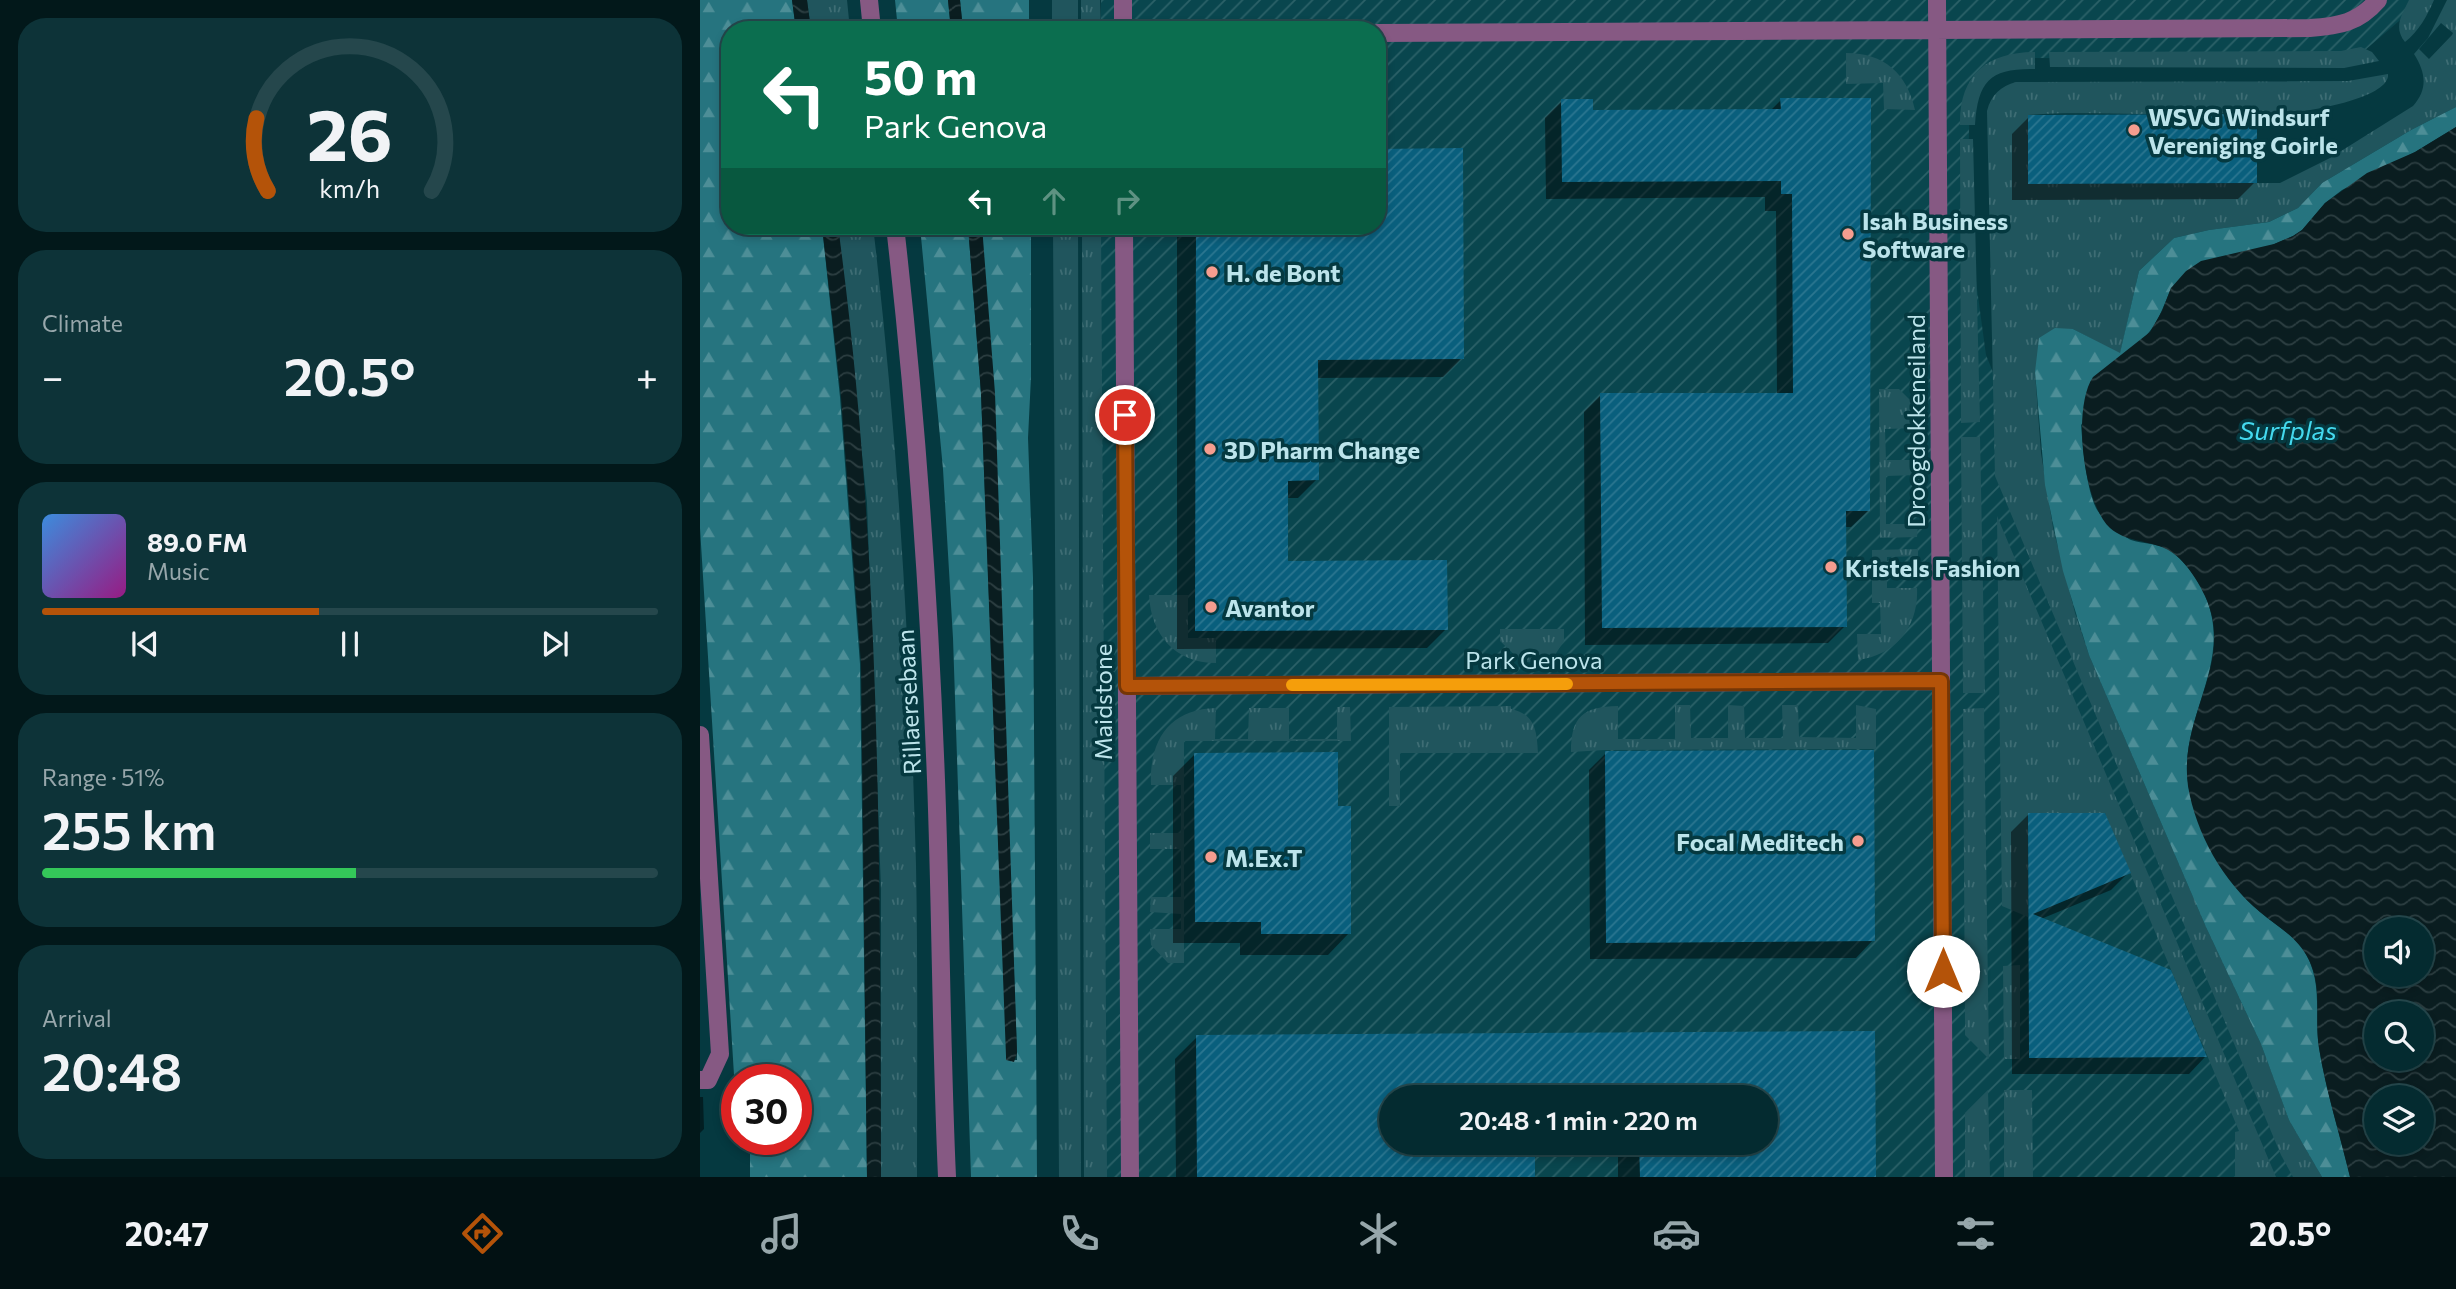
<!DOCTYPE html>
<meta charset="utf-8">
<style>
:root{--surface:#042b30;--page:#0d3338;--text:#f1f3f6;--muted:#97a7ab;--line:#25474c;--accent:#b45309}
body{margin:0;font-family:Commissioner,sans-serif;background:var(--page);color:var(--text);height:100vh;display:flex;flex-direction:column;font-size:26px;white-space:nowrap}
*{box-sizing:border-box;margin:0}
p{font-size:23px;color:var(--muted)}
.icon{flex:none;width:38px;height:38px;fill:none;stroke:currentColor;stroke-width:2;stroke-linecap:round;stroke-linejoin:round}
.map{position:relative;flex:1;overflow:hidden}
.side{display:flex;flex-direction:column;gap:18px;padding:18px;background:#02181a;width:700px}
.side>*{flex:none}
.banner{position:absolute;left:21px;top:21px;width:665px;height:214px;border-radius:28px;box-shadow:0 4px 10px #0003,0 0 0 2px var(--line);background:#0b6e4f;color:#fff;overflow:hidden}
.tools{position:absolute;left:1664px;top:917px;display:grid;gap:14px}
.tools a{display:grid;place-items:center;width:70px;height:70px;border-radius:50%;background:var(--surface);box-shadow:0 4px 10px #0003,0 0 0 2px var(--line);font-size:35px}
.speed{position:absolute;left:21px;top:1064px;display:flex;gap:14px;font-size:35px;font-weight:700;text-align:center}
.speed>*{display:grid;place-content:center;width:91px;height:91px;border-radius:50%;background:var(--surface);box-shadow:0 4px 10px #0003,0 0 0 2px var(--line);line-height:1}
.speed .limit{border:10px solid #d22;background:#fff;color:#111}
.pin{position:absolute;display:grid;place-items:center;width:60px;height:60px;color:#fff;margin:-30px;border:4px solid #fff;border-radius:50%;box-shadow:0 2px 7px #0007}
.me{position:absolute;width:77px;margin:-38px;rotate:0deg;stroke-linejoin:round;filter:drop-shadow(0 0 5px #0008)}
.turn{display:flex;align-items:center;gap:24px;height:147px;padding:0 28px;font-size:32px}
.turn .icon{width:91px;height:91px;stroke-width:2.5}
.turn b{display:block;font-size:49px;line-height:60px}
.lanes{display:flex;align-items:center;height:66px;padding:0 28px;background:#0003;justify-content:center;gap:35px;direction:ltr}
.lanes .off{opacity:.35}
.big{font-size:52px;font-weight:600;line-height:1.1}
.side .tile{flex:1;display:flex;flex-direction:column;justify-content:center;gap:10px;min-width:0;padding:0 24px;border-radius:28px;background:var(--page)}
.side .dial{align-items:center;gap:0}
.dial svg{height:182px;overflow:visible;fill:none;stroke:var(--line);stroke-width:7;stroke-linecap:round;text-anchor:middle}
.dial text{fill:var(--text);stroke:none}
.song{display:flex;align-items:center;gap:21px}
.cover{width:84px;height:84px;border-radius:10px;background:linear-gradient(135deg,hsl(210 70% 55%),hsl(310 70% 35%))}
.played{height:7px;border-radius:4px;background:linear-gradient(90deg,var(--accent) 45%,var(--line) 45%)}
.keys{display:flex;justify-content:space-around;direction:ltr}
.heat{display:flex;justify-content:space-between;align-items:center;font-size:38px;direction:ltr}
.charge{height:10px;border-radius:5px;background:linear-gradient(90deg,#34c759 51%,var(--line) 0)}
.trip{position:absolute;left:679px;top:1085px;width:399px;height:70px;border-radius:35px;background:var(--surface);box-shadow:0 4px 10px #0003,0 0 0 2px var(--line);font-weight:600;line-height:70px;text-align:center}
.tabs{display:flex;height:112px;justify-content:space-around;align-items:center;background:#021113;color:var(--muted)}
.tabs .icon{width:49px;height:49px}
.tabs .selected{color:var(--accent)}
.tabs b{font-size:32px;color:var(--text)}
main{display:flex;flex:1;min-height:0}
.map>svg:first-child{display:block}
</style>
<main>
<section class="side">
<div class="tile dial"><svg viewBox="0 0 100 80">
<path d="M14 69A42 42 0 1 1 86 69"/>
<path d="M14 69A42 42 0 0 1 9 37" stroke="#b45309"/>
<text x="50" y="56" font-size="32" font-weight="700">26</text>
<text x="50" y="72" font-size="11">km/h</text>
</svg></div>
<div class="tile"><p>Climate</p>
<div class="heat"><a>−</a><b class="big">20.5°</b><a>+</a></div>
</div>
<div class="tile">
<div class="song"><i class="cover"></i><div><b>89.0 FM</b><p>Music</p></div></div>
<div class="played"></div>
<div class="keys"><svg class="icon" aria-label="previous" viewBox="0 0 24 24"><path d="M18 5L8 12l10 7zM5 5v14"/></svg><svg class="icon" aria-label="pause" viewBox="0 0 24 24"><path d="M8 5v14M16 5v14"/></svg><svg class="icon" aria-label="next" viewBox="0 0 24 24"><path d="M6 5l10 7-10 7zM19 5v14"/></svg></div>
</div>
<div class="tile"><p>Range · 51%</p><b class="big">255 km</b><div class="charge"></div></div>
<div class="tile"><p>Arrival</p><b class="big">20:48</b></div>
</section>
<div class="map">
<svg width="1756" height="1177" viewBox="0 0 1756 1177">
<defs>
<pattern id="industrial-furrows" width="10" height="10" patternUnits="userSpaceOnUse" patternTransform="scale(1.75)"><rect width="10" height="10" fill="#09464e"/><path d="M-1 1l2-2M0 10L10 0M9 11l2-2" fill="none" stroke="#2b6168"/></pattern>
<pattern id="grass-tufts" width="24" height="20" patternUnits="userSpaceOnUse" patternTransform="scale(1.75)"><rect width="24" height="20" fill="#20555d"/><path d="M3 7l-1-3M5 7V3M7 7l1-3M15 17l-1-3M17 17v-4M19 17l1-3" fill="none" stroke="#3e6d74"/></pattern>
<pattern id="forest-firs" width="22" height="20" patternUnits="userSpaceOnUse" patternTransform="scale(1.75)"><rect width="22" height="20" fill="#26747f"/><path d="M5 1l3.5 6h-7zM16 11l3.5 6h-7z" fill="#4d8e97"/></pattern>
<pattern id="water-waves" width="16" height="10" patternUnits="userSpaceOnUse" patternTransform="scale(1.75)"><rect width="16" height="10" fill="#0a1d20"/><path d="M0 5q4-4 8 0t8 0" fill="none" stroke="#2c3e41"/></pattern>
<pattern id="building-hatch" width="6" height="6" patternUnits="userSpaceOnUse" patternTransform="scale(1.75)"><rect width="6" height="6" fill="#095f7d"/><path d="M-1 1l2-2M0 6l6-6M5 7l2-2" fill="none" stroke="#2b7690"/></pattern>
</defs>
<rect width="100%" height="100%" fill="#053940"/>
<path fill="url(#industrial-furrows)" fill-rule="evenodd" d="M 401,0 L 1720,0 L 1719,4 L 1664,51 L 1580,59 L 1316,58 L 1270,91 L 1267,215 L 1286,355 L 1621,1177 L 402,1177 L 401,226 L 677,226 L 677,30 L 401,30 ZM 691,1097 L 1066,1097 L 1066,1143 L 691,1143 Z"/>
<path fill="url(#grass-tufts)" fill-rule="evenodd" d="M 107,0 L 147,0 L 150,30 L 111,30 Z
M 352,0 L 378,0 L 378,30 L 352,30 Z
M 381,0 L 400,0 L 401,30 L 381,30 Z
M 1709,0 L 1734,0 C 1727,16 1719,31 1705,42 C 1693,27 1702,15 1709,0 Z
M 1747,0 L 1756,0 L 1756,107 L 1711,130 L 1622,183 L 1598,208 L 1569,222 L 1509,230 L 1474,238 L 1439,271 L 1420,354 L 1373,329 L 1335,372 L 1341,453 L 1353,528 L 1375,613 L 1389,655 L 1506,927 L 1561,1044 L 1589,1120 L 1622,1177 L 1593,1177 L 1581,1155 L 1295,476 L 1287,111 C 1291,95 1301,86 1316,82 L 1648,81 L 1688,74 C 1691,102 1580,117 1557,115 C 1522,112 1479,114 1441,114 C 1404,114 1365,112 1328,115 L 1329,184 L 1580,183 L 1630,158 L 1713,106 C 1728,89 1726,73 1714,54 L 1728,38 ZM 1741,23 L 1753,33 L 1752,35 L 1729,59 L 1719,49 Z
M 1661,47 L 1672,52 L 1679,61 L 1644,68 L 1350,67 L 1349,52 L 1641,51 Z
M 1335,52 L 1335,69 C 1291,68 1278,80 1275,125 L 1260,125 C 1259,75 1287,52 1335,52 Z
M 1146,53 C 1184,53 1207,73 1215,110 L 1184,109 L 1183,83 L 1146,84 Z
M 1260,139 L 1273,139 L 1280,422 L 1261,423 Z
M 138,226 L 173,226 C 198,437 210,652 216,865 C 218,969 217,1073 217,1177 L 181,1177 L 181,890 L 167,503 Z
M 353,226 L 378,226 L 381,1177 L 359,1177 Z
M 382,226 L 401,226 L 407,1177 L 384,1177 Z
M 1179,389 L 1199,389 L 1217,407 L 1217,428 L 1185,429 L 1186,460 L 1217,460 L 1217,475 L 1186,476 L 1186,524 L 1218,524 L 1217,537 L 1180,538 Z
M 1261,437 L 1280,437 L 1285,693 L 1263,693 Z
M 1297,516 L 1576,1177 L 1535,1177 L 1535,1132 L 1539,1131 L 1405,813 L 1328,813 L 1328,917 L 1302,906 Z
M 1218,549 L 1218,556 L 1187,557 L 1187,588 L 1217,588 C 1219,626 1196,655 1158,660 L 1157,634 L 1181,634 L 1180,603 L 1172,603 L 1172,550 Z
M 449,595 L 488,595 L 488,638 L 516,638 L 516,663 C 475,663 451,635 449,595 Z
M 800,629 L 864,629 L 864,641 L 851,661 L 822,662 L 800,641 Z
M 975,705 L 990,705 L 991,738 L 1028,738 L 1028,705 L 1044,706 L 1045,738 L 1083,738 L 1082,705 L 1098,705 L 1099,737 L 1156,738 L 1156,705 L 1176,709 L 1176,749 L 905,750 L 871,752 C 871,716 883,707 918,706 L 918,739 L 975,739 Z
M 811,706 L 811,709 C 835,714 837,731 838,753 L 700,753 L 700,806 L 689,806 L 689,707 Z
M 637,707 L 650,707 L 651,741 L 484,741 L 484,963 L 468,963 L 451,945 L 450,929 L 481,929 L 481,914 L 450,912 L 451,897 L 481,897 L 481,849 L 450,849 L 450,833 L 481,833 L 481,785 L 451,785 C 449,741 469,709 516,708 L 515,739 L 548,739 L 549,708 L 589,708 L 589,739 L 637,739 Z
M 1284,708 L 1289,1059 L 1265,1035 L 1265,1023 L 1263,709 Z
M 1320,965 L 1320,1059 L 1304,1059 L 1303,966 Z
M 1288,1090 L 1290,1177 L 1265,1177 L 1265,1113 Z
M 1304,1090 L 1332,1090 L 1333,1177 L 1304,1177 Z"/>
<path fill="url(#forest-firs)" d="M 0,0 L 92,0 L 96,30 L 30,30 L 30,226 L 122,226 L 140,397 L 160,664 L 167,1177 L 50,1177 L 50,1139 L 96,1139 L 96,1080 L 37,1080 L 37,1091 L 35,1091 L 0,528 Z
M 195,0 L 248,0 L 251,30 L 198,30 Z
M 260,0 L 329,0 L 329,30 L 263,30 Z
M 1756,107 L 1756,127 L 1715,152 L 1642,190 L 1625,203 L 1602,230 L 1593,236 L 1471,288 C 1463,308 1457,326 1441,341 L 1381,425 C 1383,449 1386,486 1396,508 C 1401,518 1421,535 1431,540 C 1442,544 1457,543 1467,549 C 1484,559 1499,580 1506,598 C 1536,671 1467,727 1493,805 C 1506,845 1527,884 1560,912 C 1576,926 1595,935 1606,954 C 1623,985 1614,1015 1619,1048 C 1626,1091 1640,1134 1650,1177 L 1622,1177 L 1589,1120 L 1561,1044 L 1506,927 L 1389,655 L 1363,571 L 1345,485 L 1335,372 L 1339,338 L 1355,328 L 1373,329 L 1420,353 L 1439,271 L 1474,238 L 1509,230 L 1569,222 L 1598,208 L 1622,183 L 1711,130 Z
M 220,226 L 268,226 L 281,393 L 307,1060 L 317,1060 L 317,1053 L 304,708 L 282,226 L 331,226 L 331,377 L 328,438 L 333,578 L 337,1177 L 271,1177 L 253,638 L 243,469 Z"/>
<path fill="url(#water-waves)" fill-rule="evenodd" d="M 92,0 L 107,0 L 111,30 L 96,30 Z
M 248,0 L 260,0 L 263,30 L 251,30 Z
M 1756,127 L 1756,1177 L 1650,1177 C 1640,1135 1626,1091 1619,1048 C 1614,1018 1623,989 1609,960 C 1598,937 1579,928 1560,912 C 1523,881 1496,834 1488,786 C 1478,715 1536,663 1505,596 C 1497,579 1482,555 1464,548 C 1446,540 1426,542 1410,528 C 1383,503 1372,408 1393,377 L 1450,332 L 1462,311 L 1471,288 L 1486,271 L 1501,261 L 1574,244 L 1593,236 L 1602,230 L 1625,203 L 1667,173 L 1715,152 ZM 1722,929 L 1722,975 L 1676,975 L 1676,929 ZM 1722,1013 L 1722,1059 L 1676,1059 L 1676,1013 ZM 1722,1097 L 1722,1143 L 1676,1143 L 1676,1097 Z
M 122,226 L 138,226 C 181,541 180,859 181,1177 L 167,1177 L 161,664 L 141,397 Z
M 268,226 L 282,226 L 295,393 L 317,1053 L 314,1062 L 306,1060 L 306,1056 L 281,393 Z"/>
<path fill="#0007" d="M 1081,100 L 1169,510 L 1151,527 L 1145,527 L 1145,626 L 1128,643 L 885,645 L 884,412 L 901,395 L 1077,395 L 1076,211 L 1065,211 L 1065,197 L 846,199 L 845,118 L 862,101 L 892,112 L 1070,111 Z
M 1329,117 L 1555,182 L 1538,199 L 1312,200 L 1312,134 Z
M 477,226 L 677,226 L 762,358 L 743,377 L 616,378 L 617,479 L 598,498 L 586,498 L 586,563 L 746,629 L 727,648 L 477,649 Z
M 906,753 L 1173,940 L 1156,958 L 890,959 L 889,770 Z
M 495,754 L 636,807 L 649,933 L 628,955 L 540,955 L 540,943 L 473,943 L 473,776 Z
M 1328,815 L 1428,873 L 1411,890 L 1341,919 L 1505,1057 L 1489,1074 L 1312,1074 L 1311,832 Z
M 1173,1033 L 1174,1177 L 918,1177 L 918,1143 L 1066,1143 L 1066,1097 L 691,1097 L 691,1143 L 833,1143 L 834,1177 L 476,1177 L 475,1059 L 497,1037 Z
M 0,1097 L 3,1097 L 4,1129 L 0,1133 Z"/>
<path fill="url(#building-hatch)" d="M 1080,98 L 1171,98 L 1170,511 L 1146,511 L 1147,627 L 902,628 L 900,393 L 1093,393 L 1092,194 L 1081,194 L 1081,181 L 862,182 L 861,99 L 893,99 L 893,110 L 1081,109 Z
M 1557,114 L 1557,183 L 1328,184 L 1328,115 Z
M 763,148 L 764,359 L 618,360 L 619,480 L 588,481 L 588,561 L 747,560 L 748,630 L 495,631 L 496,226 L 677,226 L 677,149 Z
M 1174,750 L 1175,941 L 906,943 L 905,751 Z
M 638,752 L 638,806 L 651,806 L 651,934 L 561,934 L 561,922 L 495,922 L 494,753 Z
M 1328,813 L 1405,813 L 1431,873 L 1333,914 L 1471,970 L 1507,1057 L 1329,1058 Z
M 1175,1031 L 1176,1177 L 940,1177 L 939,1143 L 1066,1143 L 1066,1097 L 691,1097 L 691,1143 L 835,1143 L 835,1177 L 497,1177 L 496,1035 Z"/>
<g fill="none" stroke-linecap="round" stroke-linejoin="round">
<path stroke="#865983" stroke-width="18" d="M 0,735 L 20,1054 L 8,1080 L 0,1080"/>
<path stroke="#865983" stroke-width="18" d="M 423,0 L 423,30
M 1237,0 L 1244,1177
M 677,33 L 1610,28 C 1639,26 1658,23 1678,0
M 424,226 L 430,1177
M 427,686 L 1241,681"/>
<path stroke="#865983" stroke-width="18" d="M 169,0 L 172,30
M 195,226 C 216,410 229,595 236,780 C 241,912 241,1045 247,1177"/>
</g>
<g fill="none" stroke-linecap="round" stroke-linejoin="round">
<defs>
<path id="route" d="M 425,415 L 427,686 L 1241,681 L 1243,971"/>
</defs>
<use href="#route" stroke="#753606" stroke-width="18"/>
<use href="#route" stroke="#b45309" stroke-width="12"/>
<path stroke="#f59e0b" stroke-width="12" d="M 592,685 L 867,684"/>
</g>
<g fill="#f59d8f" stroke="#053940" stroke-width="2.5">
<circle cx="1434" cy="130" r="7"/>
<circle cx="1148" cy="234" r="7"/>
<circle cx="512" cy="272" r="7"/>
<circle cx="510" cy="449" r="7"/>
<circle cx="1131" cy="567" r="7"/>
<circle cx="511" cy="607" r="7"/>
<circle cx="1158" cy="841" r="7"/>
<circle cx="511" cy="857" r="7"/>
</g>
<g text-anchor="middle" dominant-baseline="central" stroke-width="7" stroke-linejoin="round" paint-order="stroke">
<g font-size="24" font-weight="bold" fill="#bce4eb" stroke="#053940" text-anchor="start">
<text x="1448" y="116">WSVG Windsurf<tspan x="1448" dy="28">Vereniging Goirle</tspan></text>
<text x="1162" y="220">Isah Business<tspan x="1162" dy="28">Software</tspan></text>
<text x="526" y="272">H. de Bont</text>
<text x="524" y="449">3D Pharm Change</text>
<text x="1145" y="567">Kristels Fashion</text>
<text x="525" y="607">Avantor</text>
<text x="1144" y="841" text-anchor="end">Focal Meditech</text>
<text x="525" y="857">M.Ex.T</text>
</g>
<g font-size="24" fill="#bce4eb" stroke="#053940">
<text transform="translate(1215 421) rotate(-90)">Droogdokkeneiland</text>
<text x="834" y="659">Park Genova</text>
<text transform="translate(208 702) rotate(-93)">Rillaersebaan</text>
<text transform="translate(402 702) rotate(-90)">Maidstone</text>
</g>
<g font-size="26" font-style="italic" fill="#44d9ee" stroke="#053940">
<text x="1588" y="429">Surfplas</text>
</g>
</g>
</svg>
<div class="tools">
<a><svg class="icon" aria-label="sound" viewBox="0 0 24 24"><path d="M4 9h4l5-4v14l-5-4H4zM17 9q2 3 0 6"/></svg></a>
<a><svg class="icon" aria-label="search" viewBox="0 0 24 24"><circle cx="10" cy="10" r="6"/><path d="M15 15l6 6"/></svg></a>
<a><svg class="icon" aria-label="layers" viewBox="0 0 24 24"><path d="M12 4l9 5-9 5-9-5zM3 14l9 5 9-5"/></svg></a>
</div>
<div class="speed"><div class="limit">30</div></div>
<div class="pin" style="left:425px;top:415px;background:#d93025"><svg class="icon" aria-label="arrive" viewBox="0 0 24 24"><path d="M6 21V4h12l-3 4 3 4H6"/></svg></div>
<svg class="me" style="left:1243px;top:971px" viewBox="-20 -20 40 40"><circle r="19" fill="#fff"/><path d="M0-13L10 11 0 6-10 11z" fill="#b45309"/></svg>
<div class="trip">20:48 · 1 min · 220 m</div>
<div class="banner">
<div class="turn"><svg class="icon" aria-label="left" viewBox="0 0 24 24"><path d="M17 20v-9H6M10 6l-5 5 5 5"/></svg><div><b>50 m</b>Park Genova</div></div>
<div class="lanes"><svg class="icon" aria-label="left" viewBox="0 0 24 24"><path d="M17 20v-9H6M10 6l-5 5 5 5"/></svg><svg class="icon off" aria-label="ahead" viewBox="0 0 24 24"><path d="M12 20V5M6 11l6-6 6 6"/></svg><svg class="icon off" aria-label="right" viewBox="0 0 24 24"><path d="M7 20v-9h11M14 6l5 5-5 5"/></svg></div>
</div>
</div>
</main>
<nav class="tabs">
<b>20:47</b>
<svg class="icon selected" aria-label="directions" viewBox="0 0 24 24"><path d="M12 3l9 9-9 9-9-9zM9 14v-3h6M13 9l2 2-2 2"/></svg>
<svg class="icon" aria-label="music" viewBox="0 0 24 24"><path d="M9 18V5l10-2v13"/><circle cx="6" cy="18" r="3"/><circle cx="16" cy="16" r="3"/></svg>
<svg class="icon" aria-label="phone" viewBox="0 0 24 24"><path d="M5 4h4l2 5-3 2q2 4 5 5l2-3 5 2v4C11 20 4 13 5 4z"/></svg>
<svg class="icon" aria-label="climate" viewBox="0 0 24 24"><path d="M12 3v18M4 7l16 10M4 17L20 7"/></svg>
<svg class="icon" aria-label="car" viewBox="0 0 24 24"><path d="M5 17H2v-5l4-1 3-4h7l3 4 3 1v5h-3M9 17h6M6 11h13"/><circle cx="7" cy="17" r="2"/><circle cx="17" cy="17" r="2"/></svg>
<svg class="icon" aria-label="filters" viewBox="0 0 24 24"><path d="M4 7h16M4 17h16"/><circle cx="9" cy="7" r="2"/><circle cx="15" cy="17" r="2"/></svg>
<b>20.5°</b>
</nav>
